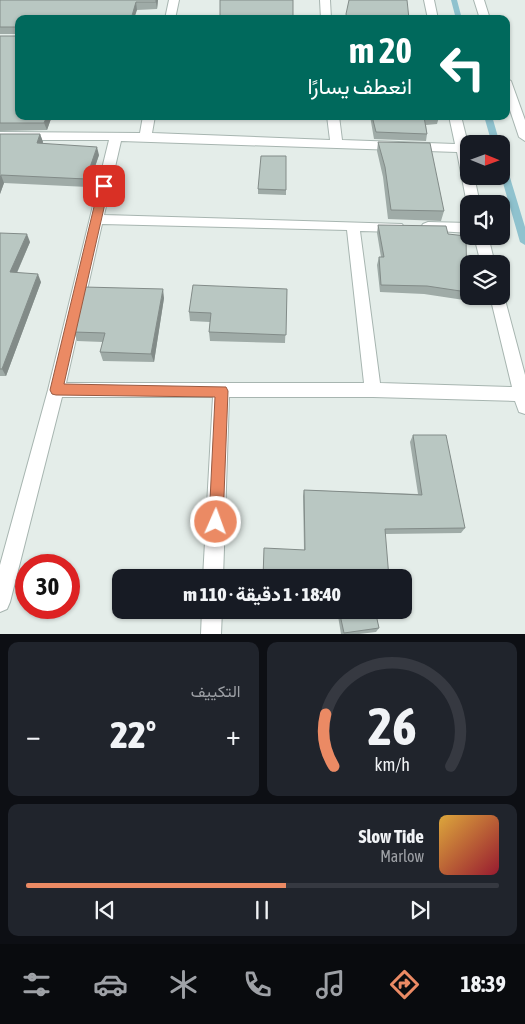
<!DOCTYPE html>
<html lang="ar">
<meta charset="utf-8">
<style>
:root{--surface:#171b24;--page:#20242c;--text:#f1f3f6;--muted:#9ea1a6;--line:#363941;--accent:#eb8a64}
body{margin:0;font-family:"Asap Condensed",Vazirmatn,sans-serif;background:var(--page);color:var(--text);direction:rtl;height:100vh;display:flex;flex-direction:column;font-size:19px;white-space:nowrap}
*{box-sizing:border-box;margin:0}
p{font-size:16px;color:var(--muted)}
.icon{flex:none;width:28px;height:28px;fill:none;stroke:currentColor;stroke-width:2;stroke-linecap:round;stroke-linejoin:round}
.map{position:relative;height:634px;overflow:hidden;direction:ltr}
.panel{display:flex;flex-direction:column;gap:8px;padding:8px;background:#0d0f14;flex:1}
.panel>*{flex:none}
.guide{position:absolute;left:15px;top:15px;width:495px;height:105px;border-radius:10px;box-shadow:0 1px 4px #0004;direction:rtl;background:#00695c;color:#fff;overflow:hidden}
.needle{width:32px;rotate:91deg}
.tools{position:absolute;left:460px;top:135px;display:grid;gap:10px}
.tools a{display:grid;place-items:center;width:50px;height:50px;border-radius:10px;background:var(--surface);box-shadow:0 1px 4px #0004;font-size:25px}
.speed{position:absolute;left:15px;top:554px;display:flex;gap:10px;font-size:25px;font-weight:700;text-align:center}
.speed>*{display:grid;place-content:center;width:65px;height:65px;border-radius:50%;background:var(--surface);box-shadow:0 1px 4px #0004;line-height:1}
.speed .limit{border:8px solid #d22;background:#fff;color:#111}
.pin{position:absolute;display:grid;place-items:center;width:42px;height:42px;color:#fff;margin:-21px;border-radius:10px;box-shadow:0 2px 8px #0006}
.me{position:absolute;width:55px;margin:-28px;rotate:2deg;stroke-linejoin:round;filter:drop-shadow(0 0 4px #0008)}
.turn{display:flex;align-items:center;gap:18px;height:105px;padding:0 15px;font-size:22px}
.turn .icon{width:65px;height:65px;stroke-width:2.5}
.turn b{display:block;font-size:35px;line-height:42px}
.big{font-size:38px;font-weight:800;line-height:1.1}
.panel .widget{flex:1;display:flex;flex-direction:column;justify-content:center;gap:8px;min-width:0;padding:0 18px;border-radius:10px;background:var(--page)}
.panel .dial{align-items:center;gap:0}
.dial svg{height:130px;overflow:visible;fill:none;stroke:var(--line);stroke-width:7;stroke-linecap:round;text-anchor:middle}
.dial text{fill:var(--text);stroke:none}
.song{display:flex;align-items:center;gap:15px}
.cover{width:60px;height:60px;border-radius:8px;background:linear-gradient(135deg,hsl(40 70% 55%),hsl(350 70% 35%))}
.played{height:5px;border-radius:2px;background:linear-gradient(90deg,var(--accent) 55%,var(--line) 55%)}
.keys{display:flex;justify-content:space-around;direction:ltr}
.heat{display:flex;justify-content:space-between;align-items:center;font-size:28px;direction:ltr}
.panel .tiles{flex:1;display:grid;gap:8px;grid-template-columns:1fr 1fr}
.widget:last-child{grid-column:span 2}
.trip{position:absolute;left:112px;top:569px;width:300px;height:50px;border-radius:10px;background:var(--surface);box-shadow:0 1px 4px #0004;font-weight:800;line-height:50px;text-align:center;direction:rtl}
.menu{display:flex;height:80px;justify-content:space-around;align-items:center;background:#090b0e;color:var(--muted)}
.menu .icon{width:35px;height:35px}
.menu .active{color:var(--accent)}
.menu b{font-size:22px;color:var(--text)}
.map>svg:first-child{display:block}
</style>
<div class="map">
<svg width="525" height="634" viewBox="0 0 525 634">
<rect width="100%" height="100%" fill="#e4ede9"/>
<g fill="none" stroke-linecap="round" stroke-linejoin="round">
<path fill="#8fc2ce" fill-rule="evenodd" d="M 451,0 L 457,0 L 462,19 L 456,19 Z
M 484,116 L 492,116 L 500,144 L 492,144 Z
M 501,158 L 505,161 L 525,227 L 525,245 L 520,242 L 501,176 Z"/>
<defs>
<path id="minor" d="M 169,0 L 179,0 L 175,19 L 165,19 Z
M 320,0 L 330,0 L 331,19 L 321,19 Z
M 424,0 L 434,0 L 438,19 L 428,19 Z
M 474,0 L 484,0 L 490,19 L 480,19 Z
M 506,78 L 511,81 L 525,120 L 525,141 L 519,137 L 506,98 Z
M 143,116 L 155,116 L 152,133 L 330,140 L 327,116 L 339,116 L 342,140 L 455,144 L 449,116 L 461,116 L 469,148 L 469,176 L 474,176 L 480,204 L 469,204 L 469,206 L 467,204 L 457,152 L 121,141 L 104,215 L 402,224 L 404,227 L 402,230 L 397,232 L 360,231 L 380,383 L 512,387 L 490,296 L 501,296 L 501,292 L 504,296 L 525,375 L 525,414 L 519,412 L 515,401 L 373,397 L 229,397 L 223,578 L 203,578 L 213,397 L 62,397 L 10,602 L 7,609 L 0,612 L 0,565 L 48,390 L 109,140 L 0,140 L 0,132 L 140,133 ZM 102,224 L 347,230 L 364,383 L 66,383 Z
M 428,222 L 469,223 L 469,233 L 423,230 L 421,227 L 423,224 Z
M 474,236 L 488,236 L 495,264 L 481,264 Z
M 202,610 L 222,610 L 221,634 L 201,634 Z"/>
</defs>
<use href="#minor" stroke="#a7b5b0" stroke-width="2"/>
<use href="#minor" fill="#fff" fill-rule="evenodd"/>
</g>
<path fill="#9faba7" d="M 0,0 L 158,0 L 157,9 L 137,10 L 19,116 L 52,116 L 47,130 L 0,131 L 0,36 L 17,36 L 17,34 L 0,34 Z
M 370,116 L 439,116 L 439,117 L 437,124 L 426,125 L 427,134 L 426,141 L 374,139 Z
M 0,134 L 40,134 L 43,142 L 42,143 L 99,155 L 88,187 L 4,183 L 0,194 Z
M 378,142 L 444,211 L 441,221 L 388,219 L 383,177 L 377,151 Z
M 286,156 L 286,195 L 258,194 L 258,189 Z
M 378,225 L 448,234 L 467,292 L 464,300 L 424,294 L 380,292 L 377,265 L 379,257 L 381,257 L 377,233 Z
M 0,233 L 30,242 L 17,273 L 41,282 L 6,376 L 0,376 Z
M 287,289 L 285,343 L 210,341 L 209,332 L 210,322 L 190,321 L 189,312 Z
M 164,298 L 154,362 L 103,361 L 100,352 L 103,342 L 77,341 L 74,332 Z
M 413,435 L 465,528 L 461,533 L 386,534 L 304,550 L 303,496 L 304,490 L 418,494 L 410,442 Z
M 337,610 L 375,610 L 379,628 L 376,632 L 359,634 L 341,634 Z"/>
<path fill="#828b88" d="M 156,0 L 158,0 L 157,9 L 156,2 Z
M 136,2 L 137,10 L 134,19 L 131,19 Z
M 47,116 L 52,116 L 47,130 L 44,123 Z
M 40,134 L 43,142 L 40,151 L 37,143 Z
M 97,147 L 99,155 L 88,187 L 86,179 Z
M 1,175 L 4,183 L 0,194 L 0,178 Z
M 27,234 L 30,242 L 14,279 L 10,272 Z
M 38,274 L 41,282 L 6,376 L 2,369 Z
M 163,289 L 164,298 L 154,362 L 151,354 Z"/>
<path fill="#b9c7c2" stroke="#828b88" d="M 0,0 L 156,0 L 156,2 L 136,2 L 131,19 L 19,19 L 19,116 L 47,116 L 44,123 L 0,123 L 0,36 L 17,36 L 18,28 L 17,27 L 0,27 Z
M 220,0 L 293,0 L 293,19 L 220,19 Z
M 349,0 L 407,0 L 409,19 L 347,19 L 346,14 Z
M 372,116 L 439,116 L 439,117 L 424,117 L 427,134 L 376,132 Z
M 0,134 L 40,134 L 37,143 L 97,147 L 86,179 L 1,175 L 0,178 Z
M 378,142 L 430,143 L 444,211 L 391,210 L 385,167 Z
M 261,156 L 286,156 L 286,190 L 258,189 Z
M 378,225 L 446,226 L 448,234 L 466,236 L 467,292 L 427,286 L 381,285 L 379,257 L 384,257 Z
M 0,233 L 27,234 L 10,272 L 38,274 L 2,369 L 0,369 Z
M 193,285 L 287,289 L 286,335 L 209,332 L 211,313 L 189,312 Z
M 84,287 L 163,289 L 151,354 L 100,352 L 105,333 L 74,332 Z
M 413,435 L 446,435 L 465,528 L 385,529 L 389,578 L 263,578 L 264,548 L 305,550 L 304,490 L 422,495 Z
M 339,610 L 375,610 L 379,628 L 344,633 Z"/>
<path fill="#eb8a64" stroke="#995a41" d="M 104,183 L 109,186 L 64,384 L 226,387 L 228,391 L 223,522 L 221,527 L 216,529 L 211,527 L 209,522 L 215,397 L 56,395 L 52,394 L 50,390 L 99,186 Z"/>
</svg>
<div class="tools">
<a><svg class="needle" viewBox="-14 -14 28 28"><path d="M0-13l5 13h-10z" fill="#e53935"/><path d="M0 13l5-13h-10z" fill="#9ea1a6"/></svg></a>
<a><svg class="icon" aria-label="sound" viewBox="0 0 24 24"><path d="M4 9h4l5-4v14l-5-4H4zM17 9q2 3 0 6"/></svg></a>
<a><svg class="icon" aria-label="layers" viewBox="0 0 24 24"><path d="M12 4l9 5-9 5-9-5zM3 14l9 5 9-5"/></svg></a>
</div>
<div class="speed"><div class="limit">30</div></div>
<div class="pin" style="left:104px;top:186px;background:#d93025"><svg class="icon" aria-label="arrive" viewBox="0 0 24 24"><path d="M6 21V4h12l-3 4 3 4H6"/></svg></div>
<svg class="me" style="left:216px;top:522px" viewBox="-20 -20 40 40"><circle r="17" fill="#eb8a64" stroke="#fff" stroke-width="3"/><path d="M0-11L8 9 0 5-8 9z" fill="#fff"/></svg>
<div class="trip">18:40 · 1 دقيقة · 110 m</div>
<div class="guide">
<div class="turn"><svg class="icon" aria-label="left" viewBox="0 0 24 24"><path d="M17 20v-9H6M10 6l-5 5 5 5"/></svg><div><b>20 m</b>انعطف يسارًا</div></div>
</div>
</div>
<section class="panel">
<div class="tiles">
<div class="widget dial"><svg viewBox="0 0 100 80">
<path d="M14 69A42 42 0 1 1 86 69"/>
<path d="M14 69A42 42 0 0 1 9 37" stroke="#eb8a64"/>
<text x="50" y="56" font-size="32" font-weight="700">26</text>
<text x="50" y="72" font-size="11">km/h</text>
</svg></div>
<div class="widget"><p>التكييف</p>
<div class="heat"><a>−</a><b class="big">22°</b><a>+</a></div>
</div>
<div class="widget">
<div class="song"><i class="cover"></i><div><b>Slow Tide</b><p>Marlow</p></div></div>
<div class="played"></div>
<div class="keys"><svg class="icon" aria-label="previous" viewBox="0 0 24 24"><path d="M18 5L8 12l10 7zM5 5v14"/></svg><svg class="icon" aria-label="pause" viewBox="0 0 24 24"><path d="M8 5v14M16 5v14"/></svg><svg class="icon" aria-label="next" viewBox="0 0 24 24"><path d="M6 5l10 7-10 7zM19 5v14"/></svg></div>
</div>
</div>
</section>
<nav class="menu">
<b>18:39</b>
<svg class="icon active" aria-label="directions" viewBox="0 0 24 24"><path d="M12 3l9 9-9 9-9-9zM9 14v-3h6M13 9l2 2-2 2"/></svg>
<svg class="icon" aria-label="music" viewBox="0 0 24 24"><path d="M9 18V5l10-2v13"/><circle cx="6" cy="18" r="3"/><circle cx="16" cy="16" r="3"/></svg>
<svg class="icon" aria-label="phone" viewBox="0 0 24 24"><path d="M5 4h4l2 5-3 2q2 4 5 5l2-3 5 2v4C11 20 4 13 5 4z"/></svg>
<svg class="icon" aria-label="climate" viewBox="0 0 24 24"><path d="M12 3v18M4 7l16 10M4 17L20 7"/></svg>
<svg class="icon" aria-label="car" viewBox="0 0 24 24"><path d="M5 17H2v-5l4-1 3-4h7l3 4 3 1v5h-3M9 17h6M6 11h13"/><circle cx="7" cy="17" r="2"/><circle cx="17" cy="17" r="2"/></svg>
<svg class="icon" aria-label="filters" viewBox="0 0 24 24"><path d="M4 7h16M4 17h16"/><circle cx="9" cy="7" r="2"/><circle cx="15" cy="17" r="2"/></svg>
</nav>
